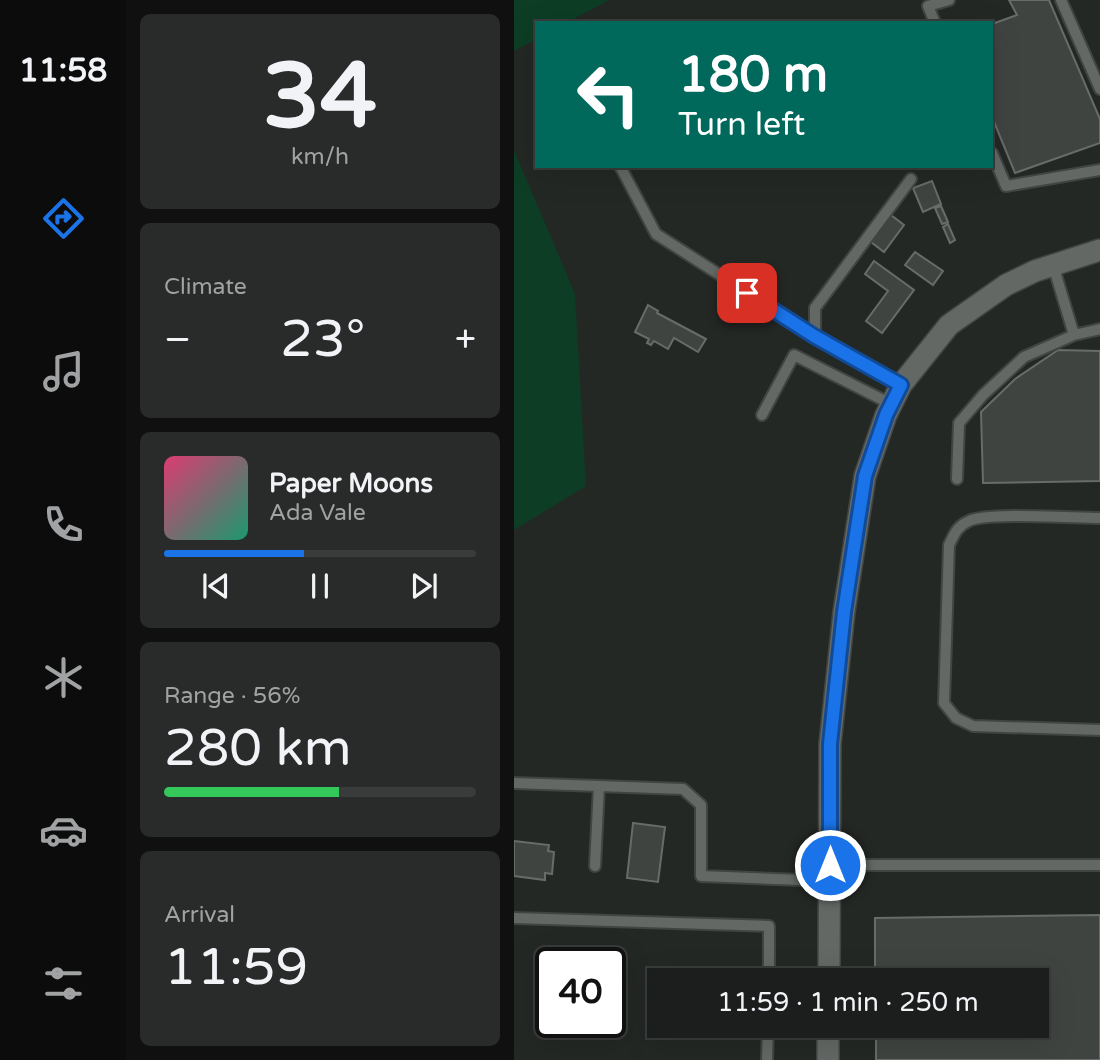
<!DOCTYPE html>
<meta charset="utf-8">
<style>
:root{--surface:#1b1e1c;--page:#282b29;--text:#f1f3f6;--muted:#a0a2a3;--line:#393c3b;--accent:#1a73e8}
body{margin:0;font-family:"Varela Round",sans-serif;background:var(--page);color:var(--text);height:100vh;display:flex;flex-direction:column;font-size:26px;white-space:nowrap}
*{box-sizing:border-box;margin:0}
p{font-size:23px;color:var(--muted)}
.icon{flex:none;width:38px;height:38px;fill:none;stroke:currentColor;stroke-width:2;stroke-linecap:round;stroke-linejoin:round}
.map{position:relative;flex:1;overflow:hidden}
.details{display:flex;flex-direction:column;gap:14px;padding:14px;background:#0f100f;width:388px}
.details>*{flex:none}
.hud{position:absolute;left:21px;top:21px;width:458px;height:147px;border-radius:0px;box-shadow:0 7px 28px #0002,0 0 0 2px var(--line);background:#00695c;color:#fff;overflow:hidden}
.speed{position:absolute;left:21px;top:947px;display:flex;gap:14px;font-size:35px;font-weight:700;text-align:center}
.speed>*{display:grid;place-content:center;width:91px;height:91px;border-radius:50%;background:var(--surface);box-shadow:0 7px 28px #0002,0 0 0 2px var(--line);line-height:1}
.speed .limit{border:4px solid #111;border-radius:10px;background:#fff;color:#111}
.pin{position:absolute;display:grid;place-items:center;width:60px;height:60px;color:#fff;margin:-30px;border-radius:14px;box-shadow:0 4px 10px #0006}
.me{position:absolute;width:77px;margin:-38px;rotate:0deg;stroke-linejoin:round;filter:drop-shadow(0 0 5px #0008)}
.turn{display:flex;align-items:center;gap:24px;height:147px;padding:0 28px;font-size:32px}
.turn .icon{width:91px;height:91px;stroke-width:2.5}
.turn b{display:block;font-size:49px;line-height:60px}
.big{font-size:52px;font-weight:600;line-height:1.1}
.details .card{flex:1;display:flex;flex-direction:column;justify-content:center;gap:10px;min-width:0;padding:0 24px;border-radius:10px;background:var(--page)}
.details .dial{align-items:center;gap:0}
.dial b{font-size:91px;line-height:1}
.song{display:flex;align-items:center;gap:21px}
.cover{width:84px;height:84px;border-radius:10px;background:linear-gradient(135deg,hsl(340 70% 55%),hsl(160 70% 35%))}
.played{height:7px;border-radius:4px;background:linear-gradient(90deg,var(--accent) 45%,var(--line) 45%)}
.keys{display:flex;justify-content:space-around;direction:ltr}
.heat{display:flex;justify-content:space-between;align-items:center;font-size:38px;direction:ltr}
.charge{height:10px;border-radius:5px;background:linear-gradient(90deg,#34c759 56%,var(--line) 0)}
.trip{position:absolute;left:133px;top:968px;width:402px;height:70px;border-radius:0px;background:var(--surface);box-shadow:0 7px 28px #0002,0 0 0 2px var(--line);font-weight:600;line-height:70px;text-align:center}
main{display:flex;flex:1;min-height:0}
.tab-bar{display:flex;flex-direction:column;width:126px;justify-content:space-around;align-items:center;background:#0b0c0b;color:var(--muted)}
.tab-bar .icon{width:49px;height:49px}
.tab-bar .current{color:var(--accent)}
.tab-bar b{font-size:32px;color:var(--text)}
.map>svg:first-child{display:block}
</style>
<main>
<nav class="tab-bar">
<b>11:58</b>
<svg class="icon current" aria-label="directions" viewBox="0 0 24 24"><path d="M12 3l9 9-9 9-9-9zM9 14v-3h6M13 9l2 2-2 2"/></svg>
<svg class="icon" aria-label="music" viewBox="0 0 24 24"><path d="M9 18V5l10-2v13"/><circle cx="6" cy="18" r="3"/><circle cx="16" cy="16" r="3"/></svg>
<svg class="icon" aria-label="phone" viewBox="0 0 24 24"><path d="M5 4h4l2 5-3 2q2 4 5 5l2-3 5 2v4C11 20 4 13 5 4z"/></svg>
<svg class="icon" aria-label="climate" viewBox="0 0 24 24"><path d="M12 3v18M4 7l16 10M4 17L20 7"/></svg>
<svg class="icon" aria-label="car" viewBox="0 0 24 24"><path d="M5 17H2v-5l4-1 3-4h7l3 4 3 1v5h-3M9 17h6M6 11h13"/><circle cx="7" cy="17" r="2"/><circle cx="17" cy="17" r="2"/></svg>
<svg class="icon" aria-label="filters" viewBox="0 0 24 24"><path d="M4 7h16M4 17h16"/><circle cx="9" cy="7" r="2"/><circle cx="15" cy="17" r="2"/></svg>
</nav>
<section class="details">
<div class="card dial"><b>34</b><p>km/h</p></div>
<div class="card"><p>Climate</p>
<div class="heat"><a>−</a><b class="big">23°</b><a>+</a></div>
</div>
<div class="card">
<div class="song"><i class="cover"></i><div><b>Paper Moons</b><p>Ada Vale</p></div></div>
<div class="played"></div>
<div class="keys"><svg class="icon" aria-label="previous" viewBox="0 0 24 24"><path d="M18 5L8 12l10 7zM5 5v14"/></svg><svg class="icon" aria-label="pause" viewBox="0 0 24 24"><path d="M8 5v14M16 5v14"/></svg><svg class="icon" aria-label="next" viewBox="0 0 24 24"><path d="M6 5l10 7-10 7zM19 5v14"/></svg></div>
</div>
<div class="card"><p>Range · 56%</p><b class="big">280 km</b><div class="charge"></div></div>
<div class="card"><p>Arrival</p><b class="big">11:59</b></div>
</section>
<div class="map">
<svg width="586" height="1060" viewBox="0 0 586 1060">
<rect width="100%" height="100%" fill="#242825"/>
<path fill="#0d3d24" d="M 0,0 L 95,0 L 52,23 L 23,23 L 23,39 L 0,51 Z
M 0,150 L 61,294 L 72,486 L 0,530 Z"/>
<path fill="#404441" stroke="#686c69" stroke-width="2" d="M 495,0 L 535,0 L 586,119 L 586,143 L 501,173 L 478,117 L 478,24 L 503,15 Z
M 418,181 L 427,204 L 409,212 L 399,188 Z
M 427,206 L 434,222 L 428,224 L 421,208 Z
M 377,215 L 390,225 L 370,252 L 357,242 Z
M 434,224 L 441,240 L 436,243 L 429,227 Z
M 401,252 L 429,271 L 419,285 L 391,265 Z
M 360,261 L 400,290 L 368,333 L 352,321 L 374,291 L 351,274 Z
M 134,305 L 144,311 L 143,313 L 192,339 L 184,352 L 160,338 L 154,349 L 140,341 L 137,345 L 133,343 L 135,339 L 121,332 Z
M 544,350 L 586,351 L 586,481 L 469,483 L 467,412 L 501,379 Z
M 119,823 L 151,827 L 144,882 L 113,878 Z
M 0,841 L 35,845 L 34,851 L 40,852 L 38,874 L 31,873 L 31,880 L 0,876 Z
M 586,915 L 586,1060 L 362,1060 L 362,1026 L 523,1026 L 523,980 L 361,980 L 361,918 Z"/>
<g fill="none" stroke-linecap="round" stroke-linejoin="round">
<defs>
<path id="service" d="M 547,0 L 586,89
M 421,23 L 414,6 L 435,0
M 478,153 L 492,186 L 586,170
M 106,166 L 142,234 L 301,336
M 560,335 L 586,329
M 387,385 L 301,336 L 301,308 L 397,179
M 248,415 L 280,355 L 377,404
M 443,479 L 445,423 L 469,395 L 510,357 L 560,335 L 539,265
M 586,518 C 559,518 474,512 455,521 C 443,526 440,535 435,545 L 430,703 L 442,718 L 459,726 L 586,730
M 0,783 L 85,786
M 316,865 L 586,865
M 81,866 L 85,786 L 169,789 L 187,805 L 187,876 L 315,881
M 0,918 L 255,926 L 255,980
M 253,1060 L 254,1026"/>
<path id="tertiary" d="M 315,980 L 316,744 L 330,612 L 351,476 L 372,415 L 387,385 L 435,325 L 492,285 L 521,271 L 586,250
M 314,1060 L 314,1026"/>
</defs>
<use href="#service" stroke="#414441" stroke-width="14"/>
<use href="#tertiary" stroke="#414441" stroke-width="24"/>
<use href="#service" stroke="#636865" stroke-width="10"/>
<use href="#tertiary" stroke="#636865" stroke-width="21"/>
</g>
<g fill="none" stroke-linecap="round" stroke-linejoin="round">
<defs>
<path id="route" d="M 233,293 L 300,336 L 387,385 L 372,415 L 351,476 L 330,612 L 316,744 L 316,865"/>
</defs>
<use href="#route" stroke="#114b97" stroke-width="18"/>
<use href="#route" stroke="#1a73e8" stroke-width="12"/>
</g>
</svg>
<div class="speed"><div class="limit">40</div></div>
<div class="pin" style="left:233px;top:293px;background:#d93025"><svg class="icon" aria-label="arrive" viewBox="0 0 24 24"><path d="M6 21V4h12l-3 4 3 4H6"/></svg></div>
<svg class="me" style="left:316px;top:865px" viewBox="-20 -20 40 40"><circle r="17" fill="#1a73e8" stroke="#fff" stroke-width="3"/><path d="M0-11L8 9 0 5-8 9z" fill="#fff"/></svg>
<div class="trip">11:59 · 1 min · 250 m</div>
<div class="hud">
<div class="turn"><svg class="icon" aria-label="left" viewBox="0 0 24 24"><path d="M17 20v-9H6M10 6l-5 5 5 5"/></svg><div><b>180 m</b>Turn left</div></div>
</div>
</div>
</main>
